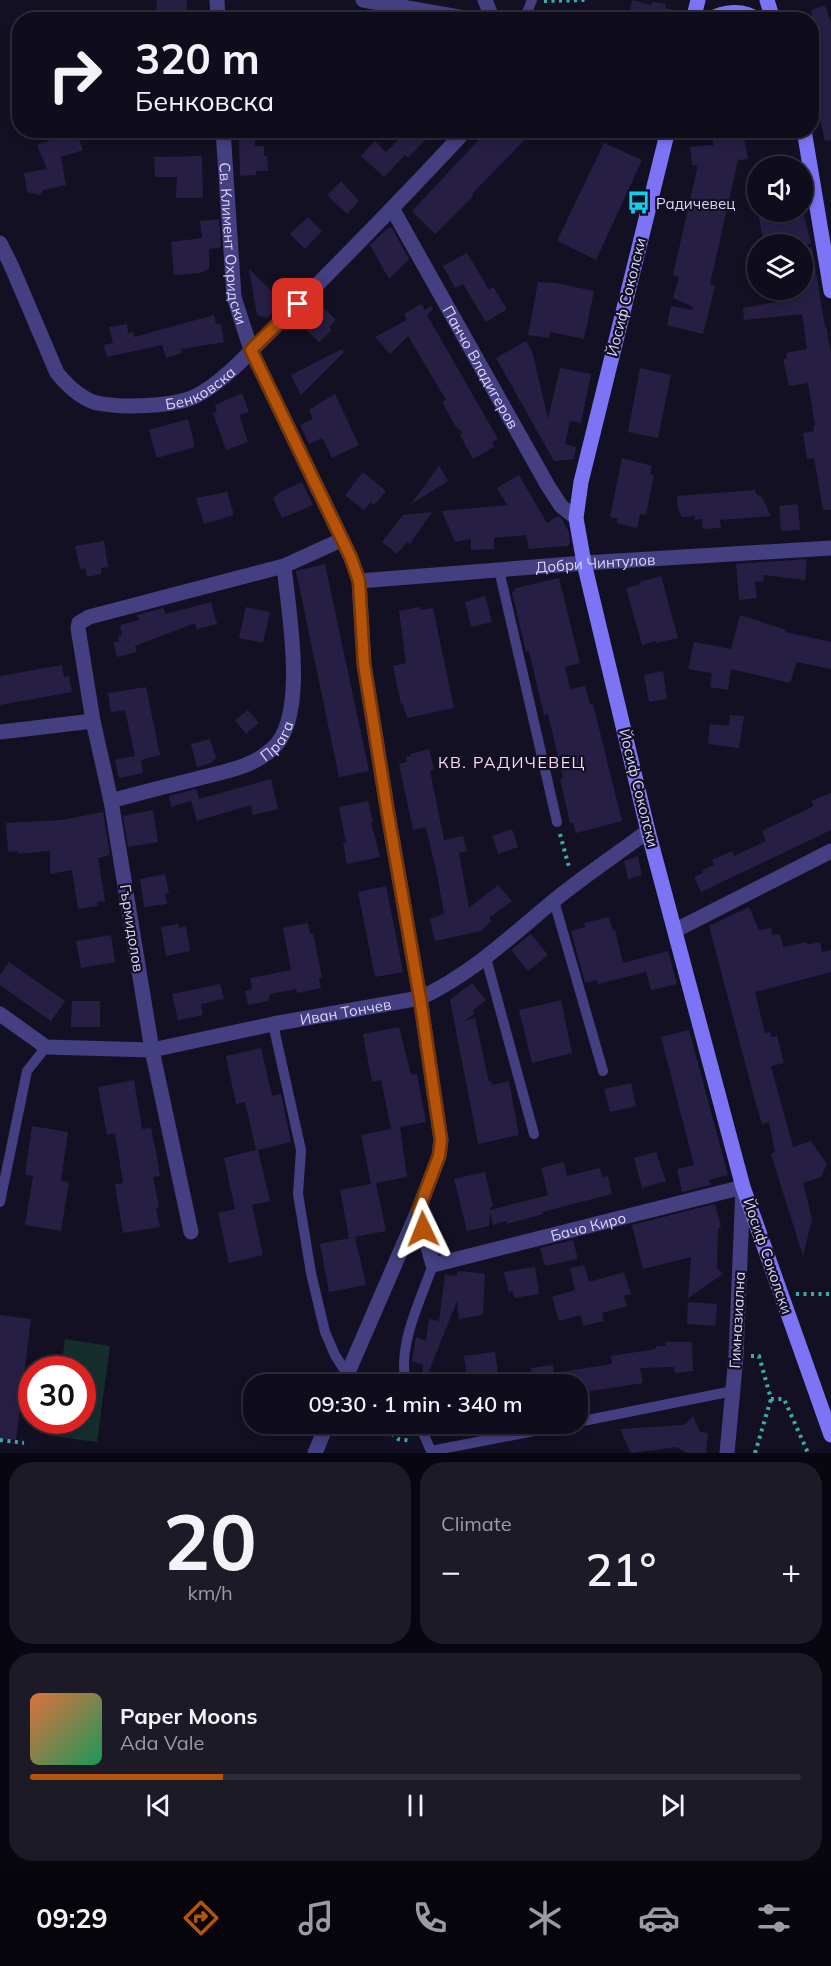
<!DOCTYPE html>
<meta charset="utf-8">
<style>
:root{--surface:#0f0c1b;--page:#1d1a28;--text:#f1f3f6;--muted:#9b9ba3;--line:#2f2c3a;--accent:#b45309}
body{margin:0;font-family:Mulish,sans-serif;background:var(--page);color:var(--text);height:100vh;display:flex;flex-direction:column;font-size:22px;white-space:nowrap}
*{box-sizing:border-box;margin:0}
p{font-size:20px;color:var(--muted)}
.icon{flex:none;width:33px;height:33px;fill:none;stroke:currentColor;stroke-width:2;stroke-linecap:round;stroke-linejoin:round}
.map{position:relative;height:1453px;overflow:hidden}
.drawer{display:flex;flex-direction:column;gap:9px;padding:9px;background:#08070f;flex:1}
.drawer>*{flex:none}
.hud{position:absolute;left:12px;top:12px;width:807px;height:126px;border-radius:24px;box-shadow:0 3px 9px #0003,0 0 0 2px var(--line);background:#0f0c1b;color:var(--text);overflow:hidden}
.controls{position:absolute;left:747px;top:156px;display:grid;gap:12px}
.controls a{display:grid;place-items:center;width:66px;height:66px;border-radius:50%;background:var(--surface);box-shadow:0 3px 9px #0003,0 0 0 2px var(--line);font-size:30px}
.speed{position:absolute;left:18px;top:1356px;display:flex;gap:12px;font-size:30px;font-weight:700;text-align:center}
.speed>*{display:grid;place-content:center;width:78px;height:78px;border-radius:50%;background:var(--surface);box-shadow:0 3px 9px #0003,0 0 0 2px var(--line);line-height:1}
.speed .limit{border:9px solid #d22;background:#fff;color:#111}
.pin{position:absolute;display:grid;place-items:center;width:51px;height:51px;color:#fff;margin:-26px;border-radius:12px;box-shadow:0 3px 9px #0006}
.me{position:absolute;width:66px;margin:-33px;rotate:358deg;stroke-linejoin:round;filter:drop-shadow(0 0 4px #0008)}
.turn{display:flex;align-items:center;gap:21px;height:126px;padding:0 24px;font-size:27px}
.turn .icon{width:78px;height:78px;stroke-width:2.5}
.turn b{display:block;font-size:42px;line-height:51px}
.big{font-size:45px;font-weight:600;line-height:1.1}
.drawer .tile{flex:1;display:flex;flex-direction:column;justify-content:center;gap:9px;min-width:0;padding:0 21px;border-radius:24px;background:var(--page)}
.drawer .dial{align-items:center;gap:0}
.dial b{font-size:78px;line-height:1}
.song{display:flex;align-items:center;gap:18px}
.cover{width:72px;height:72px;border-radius:9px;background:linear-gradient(135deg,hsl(20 70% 55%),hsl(150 70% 35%))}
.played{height:6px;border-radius:3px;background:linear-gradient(90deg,var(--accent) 25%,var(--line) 25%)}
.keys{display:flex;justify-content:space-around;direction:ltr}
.heat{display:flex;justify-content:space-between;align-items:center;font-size:33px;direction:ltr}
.drawer .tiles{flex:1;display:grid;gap:9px;grid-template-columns:1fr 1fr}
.tile:last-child{grid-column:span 2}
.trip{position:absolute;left:243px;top:1374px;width:345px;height:60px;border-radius:24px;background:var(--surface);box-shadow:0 3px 9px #0003,0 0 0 2px var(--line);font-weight:600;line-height:60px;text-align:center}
.menu{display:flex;height:96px;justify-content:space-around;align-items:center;background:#06050b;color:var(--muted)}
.menu .icon{width:42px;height:42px}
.menu .active{color:var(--accent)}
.menu b{font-size:27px;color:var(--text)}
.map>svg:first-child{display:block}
</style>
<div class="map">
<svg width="831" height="1453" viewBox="0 0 831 1453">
<rect width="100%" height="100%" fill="#141024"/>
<path fill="#142d2d" d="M 65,1339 L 110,1346 L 97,1442 L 52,1436 L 54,1421 L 82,1420 L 82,1370 L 61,1369 Z"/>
<path fill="#271e44" d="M 157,0 L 187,0 L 186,20 L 155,20 Z
M 632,0 L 651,5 L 652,2 L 666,4 L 665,8 L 685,12 L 683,20 L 636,20 L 629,17 Z
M 825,5 L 831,23 L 831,140 L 825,141 L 812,84 L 812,10 Z
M 76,130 L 83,150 L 61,157 L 66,185 L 43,190 L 40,195 L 27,192 L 24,173 L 47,169 L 37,145 Z
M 408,130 L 434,130 L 408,158 L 405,155 L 384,177 L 361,156 L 375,141 L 386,152 Z
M 488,130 L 534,130 L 472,194 L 474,195 L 435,234 L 412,211 Z
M 733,131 L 734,136 L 743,134 L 748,159 L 738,160 L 710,284 L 715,286 L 703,334 L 667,325 L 671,306 L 692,310 L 693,307 L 673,298 L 679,277 L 673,275 L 698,165 L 692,165 L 690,147 L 714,145 L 712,135 Z
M 255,137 L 255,146 L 264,146 L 264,156 L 267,156 L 268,171 L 256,171 L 256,175 L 240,176 L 239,138 Z
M 604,143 L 642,160 L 596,260 L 557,241 Z
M 202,156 L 203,198 L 176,198 L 177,177 L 155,177 L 154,157 Z
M 341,181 L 359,201 L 347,214 L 327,195 Z
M 758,212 L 803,212 L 811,244 L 764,244 Z
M 308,217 L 322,231 L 305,249 L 290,234 Z
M 219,219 L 221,247 L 209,249 L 209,269 L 200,273 L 174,275 L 171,242 L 202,238 L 200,221 Z
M 388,228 L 392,228 L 409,259 L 389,279 L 370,245 Z
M 812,247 L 825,327 L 826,326 L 831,353 L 831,510 L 823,510 L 814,458 L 807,459 L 803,433 L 814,431 L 813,426 L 815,426 L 808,383 L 789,386 L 783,359 L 787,359 L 786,353 L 807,349 L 802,314 L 744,320 L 743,308 L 793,299 L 792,291 L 802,290 L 802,248 Z
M 467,253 L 489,290 L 493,287 L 507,309 L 486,322 L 463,284 L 455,288 L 443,266 Z
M 249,269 L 283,302 L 267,318 L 257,315 Z
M 538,282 L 556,283 L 594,291 L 584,339 L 550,332 L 549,338 L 528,335 Z
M 421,304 L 425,310 L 431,306 L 433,309 L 427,315 L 498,439 L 492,442 L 494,447 L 473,459 L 460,435 L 462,432 L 456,427 L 442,402 L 446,400 L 408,336 L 390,354 L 375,337 L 407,320 L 404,314 Z
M 323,307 L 336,320 L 329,327 L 332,330 L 319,342 L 304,328 L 305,325 Z
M 214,315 L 216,324 L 221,324 L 224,342 L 181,349 L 182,353 L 166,358 L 162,345 L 107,357 L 104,345 L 113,343 L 109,327 L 127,324 L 128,333 L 133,332 L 134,337 Z
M 526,341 L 532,351 L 548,419 L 560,368 L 591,374 L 581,423 L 570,421 L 565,444 L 576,447 L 574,459 L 554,461 L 496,358 Z
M 342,349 L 344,352 L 301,395 L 291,375 Z
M 640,368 L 671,375 L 658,438 L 628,432 Z
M 242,393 L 249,412 L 239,415 L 248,442 L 226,450 L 213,413 L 217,412 L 215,405 Z
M 335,394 L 359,445 L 332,458 L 322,438 L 309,444 L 300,425 L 313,419 L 309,410 Z
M 188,419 L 195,447 L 157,458 L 149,430 Z
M 622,458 L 652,466 L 650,474 L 654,475 L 646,515 L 640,514 L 637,528 L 617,523 L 618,519 L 610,517 Z
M 439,466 L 448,481 L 411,504 Z
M 363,472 L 386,491 L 374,505 L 371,502 L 364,510 L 345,495 Z
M 519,475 L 547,523 L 558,516 L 561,518 L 569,532 L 570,542 L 568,546 L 529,549 L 526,535 L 494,538 L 494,549 L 471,550 L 471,539 L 455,542 L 442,511 L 507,505 L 497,488 Z
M 302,482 L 313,505 L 282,518 L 273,498 L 280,492 Z
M 755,490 L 756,494 L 762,497 L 771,516 L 720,520 L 721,528 L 703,529 L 702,519 L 694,520 L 695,516 L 682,517 L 678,509 L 677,496 Z
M 227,492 L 234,515 L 204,524 L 196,498 Z
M 798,504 L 800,530 L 781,531 L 779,506 Z
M 432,512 L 410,544 L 407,542 L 397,554 L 382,542 L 403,515 Z
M 104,541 L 108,567 L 101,568 L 101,574 L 87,577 L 85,568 L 80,569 L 75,546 Z
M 807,559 L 805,580 L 763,575 L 764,581 L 755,582 L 757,598 L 739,600 L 736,564 Z
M 325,564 L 369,771 L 339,777 L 296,571 Z
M 661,576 L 678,638 L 656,643 L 656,641 L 642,645 L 626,588 L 640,584 L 640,582 Z
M 559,578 L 580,663 L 565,667 L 570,689 L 585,686 L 590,704 L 593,704 L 622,821 L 576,833 L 573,823 L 570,823 L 560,779 L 563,778 L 548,714 L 544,715 L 529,651 L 526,652 L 512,593 L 516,588 Z
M 485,596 L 492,622 L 471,627 L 465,602 Z
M 211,602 L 217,624 L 197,629 L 195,623 L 135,646 L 137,652 L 117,657 L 113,642 L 119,641 L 118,636 L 122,635 L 120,625 L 139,620 L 137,615 L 163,608 L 166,614 Z
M 246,607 L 270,612 L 263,643 L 239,638 Z
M 420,607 L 421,610 L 433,608 L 454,708 L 407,718 L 403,704 L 401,704 L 393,666 L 406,663 L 399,611 Z
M 740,615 L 786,630 L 785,632 L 831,642 L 831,669 L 797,662 L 790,683 L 731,669 L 728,690 L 710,687 L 712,673 L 688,669 L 694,642 L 731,649 Z
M 62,665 L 64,677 L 69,676 L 72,692 L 0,705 L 0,676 Z
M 663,671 L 667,699 L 649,702 L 644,675 Z
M 146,687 L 160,755 L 141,760 L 143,773 L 119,778 L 115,760 L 135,756 L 125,710 L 111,712 L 108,693 Z
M 248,710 L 259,723 L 246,734 L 235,720 Z
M 730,715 L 744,716 L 739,748 L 708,744 L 710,724 L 729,726 Z
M 210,739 L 216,758 L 211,763 L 197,767 L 191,744 Z
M 429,749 L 434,769 L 430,771 L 444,840 L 463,836 L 467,851 L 459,853 L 469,908 L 498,885 L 512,901 L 489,918 L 491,921 L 481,931 L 435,941 L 430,919 L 444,914 L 438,879 L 426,827 L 413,830 L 399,764 L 407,762 L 406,757 L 410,756 L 410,754 Z
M 271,779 L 278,809 L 253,815 L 251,805 L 197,821 L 191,801 L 171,807 L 169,796 L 196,789 L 199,799 Z
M 831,793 L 831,830 L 701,892 L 694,877 L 703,873 L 702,870 L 714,865 L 712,860 L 732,851 L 734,856 L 766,841 L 762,831 L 814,806 L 811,801 Z
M 368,801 L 373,822 L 371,822 L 380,857 L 347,864 L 343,843 L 346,843 L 339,807 Z
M 153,810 L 158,842 L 128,847 L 123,816 Z
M 103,812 L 110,855 L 98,858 L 105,901 L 97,902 L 98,906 L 78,909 L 72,870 L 50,874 L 50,851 L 18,854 L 18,851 L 8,852 L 6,823 L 61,820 Z
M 512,829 L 518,847 L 498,854 L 492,836 Z
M 638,856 L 642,875 L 628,879 L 624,861 Z
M 165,874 L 169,893 L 165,894 L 167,904 L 144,907 L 140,879 Z
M 386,886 L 403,972 L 375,977 L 358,892 Z
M 749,907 L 759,930 L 771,928 L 772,935 L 780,934 L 783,947 L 806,942 L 807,945 L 820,942 L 822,952 L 831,950 L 831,972 L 755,992 L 765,1033 L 770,1032 L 771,1037 L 777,1036 L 784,1063 L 771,1066 L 793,1147 L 811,1141 L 827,1164 L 821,1177 L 803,1183 L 812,1219 L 803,1256 L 771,1154 L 775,1152 L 769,1122 L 762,1124 L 756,1104 L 709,926 Z
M 609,917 L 613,931 L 615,930 L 623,963 L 668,951 L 677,984 L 651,990 L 646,972 L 598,984 L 597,980 L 585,983 L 571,931 L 585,927 L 584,923 Z
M 308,923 L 310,934 L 313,933 L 322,977 L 319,978 L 321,988 L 297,993 L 296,989 L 270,994 L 268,1001 L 248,1005 L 245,991 L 252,989 L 250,978 L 291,970 L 283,928 Z
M 178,924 L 179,928 L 186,926 L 190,951 L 166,956 L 161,927 Z
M 531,934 L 548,955 L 528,971 L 511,950 Z
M 111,935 L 115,962 L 81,968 L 76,941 Z
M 9,962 L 65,1001 L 51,1021 L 0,985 L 0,975 Z
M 472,983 L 486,1000 L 473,1010 L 474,1014 L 464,1021 L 475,1018 L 489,1082 L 491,1081 L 492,1085 L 509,1081 L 519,1135 L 478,1144 L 450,1000 Z
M 220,984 L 224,999 L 201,1004 L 203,1015 L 178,1020 L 172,994 Z
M 561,1000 L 572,1053 L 532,1063 L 519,1010 Z
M 72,1001 L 100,1001 L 100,1027 L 71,1027 Z
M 399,1027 L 411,1075 L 417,1074 L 426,1122 L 400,1127 L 407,1177 L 371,1184 L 361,1135 L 391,1129 L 381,1080 L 372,1082 L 363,1034 Z
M 689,1030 L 728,1175 L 709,1180 L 711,1185 L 682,1192 L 677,1169 L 694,1165 L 661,1037 Z
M 261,1048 L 272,1096 L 281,1094 L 291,1142 L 258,1150 L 270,1201 L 252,1205 L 263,1255 L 229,1263 L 218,1213 L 235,1209 L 224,1158 L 256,1150 L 245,1102 L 236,1104 L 226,1056 Z
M 134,1080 L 142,1129 L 151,1128 L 157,1157 L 160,1176 L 153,1177 L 159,1207 L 156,1208 L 160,1227 L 123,1233 L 115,1184 L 123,1183 L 115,1133 L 107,1135 L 98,1087 Z
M 631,1083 L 636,1106 L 610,1112 L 604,1089 Z
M 32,1126 L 68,1132 L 61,1181 L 69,1182 L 61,1231 L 25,1225 L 33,1176 L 25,1175 Z
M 656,1152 L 666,1181 L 642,1188 L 634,1158 Z
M 564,1162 L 567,1176 L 600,1168 L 602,1177 L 608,1176 L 612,1194 L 542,1212 L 543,1214 L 507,1224 L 506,1221 L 493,1225 L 490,1213 L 489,1226 L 467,1231 L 454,1179 L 485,1172 L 493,1207 L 490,1207 L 490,1210 L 548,1195 L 541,1168 Z
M 376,1183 L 386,1231 L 349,1238 L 340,1190 Z
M 715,1204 L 721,1228 L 718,1228 L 717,1268 L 723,1274 L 688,1298 L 691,1257 L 643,1269 L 632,1225 Z
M 355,1237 L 366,1285 L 329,1292 L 320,1244 Z
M 573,1240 L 578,1259 L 545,1266 L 540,1248 Z
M 584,1265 L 589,1282 L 624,1272 L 631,1294 L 624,1296 L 627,1306 L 602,1313 L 604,1321 L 583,1326 L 581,1315 L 559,1321 L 552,1297 L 575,1290 L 570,1268 Z
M 535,1267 L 539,1294 L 514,1298 L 513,1291 L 509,1292 L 504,1272 Z
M 461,1271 L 485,1274 L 483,1315 L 459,1319 L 457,1301 L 427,1376 L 422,1375 L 423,1365 L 412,1361 L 416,1337 L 426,1341 L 429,1319 L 439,1321 L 445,1275 L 457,1276 L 457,1272 Z
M 688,1302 L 717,1304 L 715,1326 L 687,1324 Z
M 0,1315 L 31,1319 L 16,1440 L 0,1439 Z
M 665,1342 L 692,1342 L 693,1371 L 675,1373 L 674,1367 L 640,1368 L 643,1383 L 578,1393 L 578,1384 L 533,1384 L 531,1368 L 553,1365 L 554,1373 L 612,1364 L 611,1356 L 656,1349 L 656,1346 L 666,1346 Z
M 495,1352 L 499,1381 L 468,1384 L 464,1356 Z
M 693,1416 L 700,1432 L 708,1433 L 706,1453 L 687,1453 L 676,1447 L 631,1453 L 620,1429 L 684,1425 Z"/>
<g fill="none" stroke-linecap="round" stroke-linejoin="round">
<path stroke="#38aeab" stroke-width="4" stroke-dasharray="3 4.5" stroke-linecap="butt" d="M 544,1 L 585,0
M 560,834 L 569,867
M 796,1294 L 831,1294
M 751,1356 L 759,1356 L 771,1399 L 784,1399 L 808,1453
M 380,1424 L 398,1439 L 412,1441
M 0,1440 L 24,1443
M 755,1453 L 771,1399"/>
<path stroke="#433f80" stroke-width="10" d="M 524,20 L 532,0
M 499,570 L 557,822
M 554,901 L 603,1071
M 486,958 L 534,1134
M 273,1024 L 301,1150 L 298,1194 L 311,1273 L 325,1332 L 335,1355 L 347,1374
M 0,1202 L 27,1071 L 46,1047
M 406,1384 C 397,1346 420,1301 433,1265
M 578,1422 L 733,1391
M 419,1424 L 432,1453
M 431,1451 L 570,1424"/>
<g stroke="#433f80" stroke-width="15">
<path d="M 217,0 L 218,20"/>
<path d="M 363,0 L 476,20"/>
<path d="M 485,0 L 493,20"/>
<path id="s1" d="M 223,130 L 234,297 L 251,350 L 351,558 L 359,581 L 364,664 L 387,808 L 420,998 L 441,1140 L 439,1156 L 418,1211 L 343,1384"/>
<path id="s2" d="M 393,210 L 548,486 L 561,506 L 576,518"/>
<path id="s3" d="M 0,243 L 11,265 L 57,373 C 67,385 81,399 97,403 C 122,408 173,407 196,396 C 226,381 260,341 285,317 C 346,256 407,194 466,130"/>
<path id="s4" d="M 359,581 L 584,563 L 831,548"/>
<path d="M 0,732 L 93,721"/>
<path id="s5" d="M 111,801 C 139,793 167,786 196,779 C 221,772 252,768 272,749 C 309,717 288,610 284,566"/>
<path d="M 676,930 L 831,851"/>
<path id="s6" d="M 0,1014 L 46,1047 L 152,1050 L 273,1024 L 420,998 C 470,975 509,938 551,903 C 582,877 616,855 648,831"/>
<path id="s7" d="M 418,1211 L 433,1265 L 743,1187 L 736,1356 L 727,1453"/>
<path d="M 191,1232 L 152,1050 L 111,801 L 93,721 L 78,628 L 79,623 L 89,617 L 284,566 L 341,540"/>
<path d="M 315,1453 L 327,1424"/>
</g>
<path stroke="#7c74f5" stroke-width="15" d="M 767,0 L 773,20
M 693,20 L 698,0
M 709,20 C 724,11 743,9 758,20
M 668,130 L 581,482 L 576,518 L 584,563 L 648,831 L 743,1187 L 831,1435
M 804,130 L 831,291"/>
</g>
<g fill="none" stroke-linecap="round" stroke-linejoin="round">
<defs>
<path id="route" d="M 298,304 L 251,350 L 351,558 L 359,581 L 364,664 L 387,808 L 420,998 L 441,1140 L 439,1156 L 418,1211 L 423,1229"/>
</defs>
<use href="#route" stroke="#753606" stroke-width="15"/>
<use href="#route" stroke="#b45309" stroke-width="10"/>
</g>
<defs>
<symbol id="bus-bare" viewBox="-9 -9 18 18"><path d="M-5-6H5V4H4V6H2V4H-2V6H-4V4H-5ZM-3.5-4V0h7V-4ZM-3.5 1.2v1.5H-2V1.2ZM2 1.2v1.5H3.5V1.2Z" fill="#11d0ee" stroke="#141024" stroke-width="2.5" paint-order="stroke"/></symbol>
</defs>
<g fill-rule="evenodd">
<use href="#bus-bare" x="622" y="186" width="33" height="33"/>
</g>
<g text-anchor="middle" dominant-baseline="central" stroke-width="4.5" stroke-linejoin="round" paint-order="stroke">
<g font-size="15" fill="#dcd6fc" stroke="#141024" text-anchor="start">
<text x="656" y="203">Радичевец</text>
</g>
<g font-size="15" fill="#dcd6fc" stroke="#141024">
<text stroke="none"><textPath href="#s1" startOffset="114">Св. Климент Охридски</textPath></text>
<text transform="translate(626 297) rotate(-76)">Йосиф Соколски</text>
<text stroke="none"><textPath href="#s2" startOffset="180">Панчо Владигеров</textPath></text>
<text stroke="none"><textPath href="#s3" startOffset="300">Бенковска</textPath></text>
<text stroke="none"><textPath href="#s4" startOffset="237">Добри Чинтулов</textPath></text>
<text stroke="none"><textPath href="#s5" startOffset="180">Прага</textPath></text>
<text transform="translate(639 788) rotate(76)">Йосиф Соколски</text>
<text transform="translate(132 928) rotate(81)">Гърмидолов</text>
<text stroke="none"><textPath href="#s6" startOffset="360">Иван Тончев</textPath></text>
<text stroke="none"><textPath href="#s7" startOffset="216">Бачо Киро</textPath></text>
<text transform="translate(768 1256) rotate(71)">Йосиф Соколски</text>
<text transform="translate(737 1320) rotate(-87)">Гимназиална</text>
</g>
<g font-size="16" letter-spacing="1.5" fill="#fcd8ee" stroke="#141024">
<text x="512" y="762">КВ. РАДИЧЕВЕЦ</text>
</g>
</g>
</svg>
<div class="controls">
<a><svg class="icon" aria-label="sound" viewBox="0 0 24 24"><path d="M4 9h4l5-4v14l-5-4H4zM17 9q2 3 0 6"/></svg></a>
<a><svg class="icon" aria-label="layers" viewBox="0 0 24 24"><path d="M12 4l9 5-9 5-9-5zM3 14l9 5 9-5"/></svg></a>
</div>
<div class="speed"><div class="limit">30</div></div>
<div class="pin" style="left:298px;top:304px;background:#d93025"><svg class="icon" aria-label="arrive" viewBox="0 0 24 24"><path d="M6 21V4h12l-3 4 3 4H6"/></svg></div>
<svg class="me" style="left:423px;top:1229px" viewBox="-20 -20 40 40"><path d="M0-17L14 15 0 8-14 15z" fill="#b45309" stroke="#fff" stroke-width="4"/></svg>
<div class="trip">09:30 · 1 min · 340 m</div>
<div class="hud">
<div class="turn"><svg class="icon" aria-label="right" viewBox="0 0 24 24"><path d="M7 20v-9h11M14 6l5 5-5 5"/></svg><div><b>320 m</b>Бенковска</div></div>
</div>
</div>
<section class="drawer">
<div class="tiles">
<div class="tile dial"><b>20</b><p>km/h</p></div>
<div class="tile"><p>Climate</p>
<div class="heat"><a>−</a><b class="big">21°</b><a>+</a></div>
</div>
<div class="tile">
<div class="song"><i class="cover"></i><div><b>Paper Moons</b><p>Ada Vale</p></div></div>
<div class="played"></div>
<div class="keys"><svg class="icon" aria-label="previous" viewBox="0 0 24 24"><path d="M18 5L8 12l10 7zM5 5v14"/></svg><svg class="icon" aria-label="pause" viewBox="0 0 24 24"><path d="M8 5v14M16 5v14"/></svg><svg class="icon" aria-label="next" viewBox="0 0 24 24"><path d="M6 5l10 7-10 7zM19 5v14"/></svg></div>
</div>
</div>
</section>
<nav class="menu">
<b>09:29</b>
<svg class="icon active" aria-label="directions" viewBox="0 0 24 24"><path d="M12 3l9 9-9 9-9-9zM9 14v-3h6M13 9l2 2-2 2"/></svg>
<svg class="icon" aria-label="music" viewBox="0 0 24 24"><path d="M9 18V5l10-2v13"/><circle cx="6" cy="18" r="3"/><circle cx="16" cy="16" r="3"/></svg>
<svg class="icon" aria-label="phone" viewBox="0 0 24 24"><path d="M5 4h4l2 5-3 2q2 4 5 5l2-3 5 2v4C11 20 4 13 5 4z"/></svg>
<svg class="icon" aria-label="climate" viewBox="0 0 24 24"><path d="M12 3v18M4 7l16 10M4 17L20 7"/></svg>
<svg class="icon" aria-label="car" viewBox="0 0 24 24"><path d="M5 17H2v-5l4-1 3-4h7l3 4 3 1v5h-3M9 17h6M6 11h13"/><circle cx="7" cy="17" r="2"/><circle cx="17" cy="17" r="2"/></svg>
<svg class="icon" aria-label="filters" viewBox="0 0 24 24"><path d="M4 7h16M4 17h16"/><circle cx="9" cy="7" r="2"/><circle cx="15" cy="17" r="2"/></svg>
</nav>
